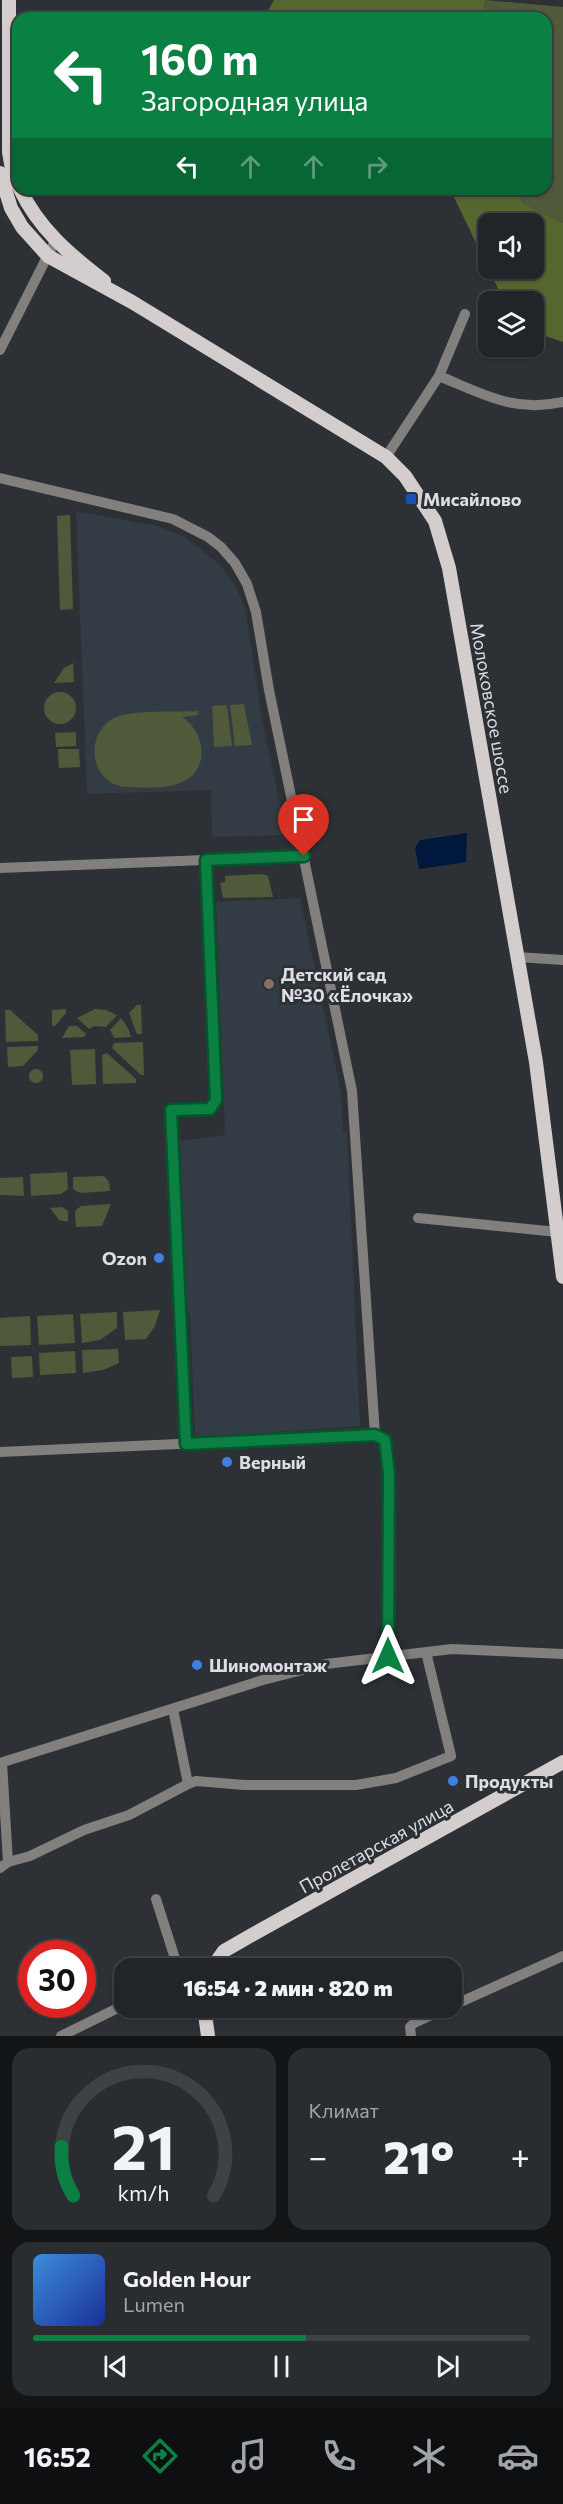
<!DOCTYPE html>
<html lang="ru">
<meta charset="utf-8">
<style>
:root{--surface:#222528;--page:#2a2d30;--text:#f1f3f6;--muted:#a2a5a8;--line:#3f4245;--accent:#0b8043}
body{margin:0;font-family:Commissioner,sans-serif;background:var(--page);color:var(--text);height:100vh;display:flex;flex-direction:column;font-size:22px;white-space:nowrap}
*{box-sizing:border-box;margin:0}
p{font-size:20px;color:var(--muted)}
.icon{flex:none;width:33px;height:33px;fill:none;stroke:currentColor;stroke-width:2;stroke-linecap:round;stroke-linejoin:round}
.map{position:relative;height:2036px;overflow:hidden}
.drawer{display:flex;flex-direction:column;gap:12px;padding:12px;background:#131416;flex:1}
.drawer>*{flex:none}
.hud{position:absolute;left:12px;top:12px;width:540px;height:183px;border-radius:18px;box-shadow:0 2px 4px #0004,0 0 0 2px var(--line);background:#0b8043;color:#fff;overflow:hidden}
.controls{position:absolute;left:478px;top:213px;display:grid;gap:12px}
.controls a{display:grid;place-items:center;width:66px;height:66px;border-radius:12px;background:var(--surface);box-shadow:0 2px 4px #0004,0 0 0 2px var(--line);font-size:30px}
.speed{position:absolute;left:18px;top:1940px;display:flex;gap:12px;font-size:30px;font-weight:700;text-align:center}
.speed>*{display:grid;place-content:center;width:78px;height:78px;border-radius:50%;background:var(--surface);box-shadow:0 2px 4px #0004,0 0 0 2px var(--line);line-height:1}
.speed .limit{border:9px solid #d22;background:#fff;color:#111}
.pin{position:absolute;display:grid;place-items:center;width:51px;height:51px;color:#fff;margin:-62px -26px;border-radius:50% 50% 50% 0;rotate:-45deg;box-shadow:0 0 6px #0007}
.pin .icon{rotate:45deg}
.me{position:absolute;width:66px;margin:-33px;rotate:0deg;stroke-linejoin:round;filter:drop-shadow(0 0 4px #0008)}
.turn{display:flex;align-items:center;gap:21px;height:126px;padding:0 30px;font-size:27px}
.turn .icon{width:78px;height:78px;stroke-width:2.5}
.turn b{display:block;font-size:42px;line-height:51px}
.lanes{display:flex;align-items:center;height:57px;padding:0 30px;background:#0003;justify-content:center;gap:30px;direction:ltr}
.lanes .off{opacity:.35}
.big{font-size:45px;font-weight:800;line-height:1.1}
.drawer .tile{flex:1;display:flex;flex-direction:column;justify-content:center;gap:9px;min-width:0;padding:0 21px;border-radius:18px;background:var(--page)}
.drawer .dial{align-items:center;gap:0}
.dial svg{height:156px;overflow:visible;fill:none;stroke:var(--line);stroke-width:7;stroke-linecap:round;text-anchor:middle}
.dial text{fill:var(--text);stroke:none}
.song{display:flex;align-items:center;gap:18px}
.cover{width:72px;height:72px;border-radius:9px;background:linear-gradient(135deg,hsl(210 70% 55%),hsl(230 70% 35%))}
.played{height:6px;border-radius:3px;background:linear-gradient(90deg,var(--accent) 55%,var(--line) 55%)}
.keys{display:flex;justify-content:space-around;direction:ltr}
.heat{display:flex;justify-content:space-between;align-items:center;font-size:33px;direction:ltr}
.drawer .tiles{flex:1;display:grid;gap:12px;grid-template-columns:1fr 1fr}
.tile:last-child{grid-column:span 2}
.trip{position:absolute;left:114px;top:1958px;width:348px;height:60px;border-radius:18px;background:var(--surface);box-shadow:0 2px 4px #0004,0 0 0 2px var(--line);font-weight:800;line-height:60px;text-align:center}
.dock{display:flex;height:96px;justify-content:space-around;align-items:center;background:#0e0f10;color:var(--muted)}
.dock .icon{width:42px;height:42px}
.dock .active{color:var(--accent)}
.dock b{font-size:27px;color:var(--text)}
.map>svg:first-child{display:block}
</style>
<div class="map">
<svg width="563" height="2036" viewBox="0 0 563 2036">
<rect width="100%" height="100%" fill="#2d3135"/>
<path fill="#333b44" d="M 76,511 L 157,526 L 185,537 L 219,564 L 234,584 L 245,607 L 263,725 L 286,831 L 281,835 L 212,837 L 211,790 L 87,794 Z
M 300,898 L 341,1092 L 343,1131 L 347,1131 L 360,1426 L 195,1438 L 190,1314 L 186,1311 L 180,1141 L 225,1135 L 216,902 Z"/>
<path fill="#505a3a" d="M 485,0 L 563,7 L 563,223 L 523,203 L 516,189 L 546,189 L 546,18 L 483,18 Z
M 70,515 L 73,609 L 60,610 L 57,516 Z
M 73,663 L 74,682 L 54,683 L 64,668 Z
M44 708a16 16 0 1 1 32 0a16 16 0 1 1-32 0Z
M 244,704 L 252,745 L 235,746 L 230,705 Z
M 227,705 L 232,746 L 214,747 L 212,706 Z
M 198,711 L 198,715 L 182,717 C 207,733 211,774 177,784 C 164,789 141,788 127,787 C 89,785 83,732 116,717 C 132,710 179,712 198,711 Z
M 76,732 L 76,746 L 56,747 L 55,733 Z
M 58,749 L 79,749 L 80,767 L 59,768 Z
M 262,874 L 268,876 L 273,897 L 223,898 L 220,883 L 225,882 L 225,876 Z
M 137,1005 L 141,1005 L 142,1034 L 137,1034 L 129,1013 Z
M 66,1009 L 66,1013 L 55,1026 L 52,1026 L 52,1010 Z
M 95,1009 L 106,1010 L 117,1015 L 106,1027 L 94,1026 L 89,1029 L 77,1018 Z
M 5,1010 L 10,1010 L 38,1035 L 38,1041 L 6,1042 Z
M 121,1018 L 128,1028 L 131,1037 L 114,1038 L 110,1030 Z
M 69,1026 L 77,1026 L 86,1034 L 84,1037 L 62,1038 Z
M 143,1042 L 144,1075 L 141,1075 L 112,1048 L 114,1043 Z
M 38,1046 L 38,1050 L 23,1066 L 8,1067 L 7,1047 Z
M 95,1049 L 96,1084 L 72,1085 L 70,1050 Z
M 107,1053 L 136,1079 L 136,1083 L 103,1084 L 102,1055 Z
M29 1076a7 7 0 1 1 14 0a7 7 0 1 1-14 0Z
M 67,1172 L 68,1189 L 61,1194 L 31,1196 L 30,1174 Z
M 104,1176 L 109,1182 L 110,1191 L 80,1193 L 73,1189 L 73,1177 Z
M 23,1177 L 24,1196 L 0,1195 L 0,1178 Z
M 111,1204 L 102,1226 L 76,1227 L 75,1211 L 81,1206 Z
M 62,1207 L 68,1211 L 68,1222 L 59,1220 L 50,1208 Z
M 160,1310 L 155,1326 L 146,1339 L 125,1340 L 123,1312 Z
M 117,1312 L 117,1328 L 100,1340 L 82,1343 L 80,1314 Z
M 73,1314 L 75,1343 L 39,1345 L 37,1316 Z
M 30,1316 L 31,1345 L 0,1346 L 0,1318 Z
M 118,1349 L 119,1363 L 103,1370 L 83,1373 L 82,1350 Z
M 75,1351 L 76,1373 L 40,1375 L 39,1353 Z
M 32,1356 L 33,1377 L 12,1378 L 11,1357 Z"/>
<path fill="#56662f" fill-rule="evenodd" d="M 274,0 L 485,0 L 483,18 L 264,18 Z
M 450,189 L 516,189 L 523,203 L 563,223 L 563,342 L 534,332 L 534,302 L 504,301 ZM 489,224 L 534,224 L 534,268 L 489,268 Z"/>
<path fill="#00173e" d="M 467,833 L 466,862 L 419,869 L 415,848 L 420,840 Z"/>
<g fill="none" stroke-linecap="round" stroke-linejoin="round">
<path stroke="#827f7f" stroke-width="10" d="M 0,350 L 55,241
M 439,376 C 483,394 514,413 563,402
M 386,457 L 439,376 L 465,314
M 0,478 L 173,519 L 208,537 L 221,547 L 235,563 L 247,584 L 256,612 L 269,690 L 352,1091 L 375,1435
M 0,868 L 304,856
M 517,957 L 563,960
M 418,1218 L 557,1232
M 186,1444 L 171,1110 L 210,1109 L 216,1100 L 206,860
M 0,1452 L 375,1435 L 385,1440 L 389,1474 L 388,1656
M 0,1763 L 263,1680 L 326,1664 L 452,1649 L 563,1654
M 188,1784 L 196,1781 L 244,1785 L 356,1785 L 396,1778 L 451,1756 L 426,1652
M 8,1862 L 30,1856 L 84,1830 L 129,1815 L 188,1784 L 173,1709
M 0,1868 L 8,1862 L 2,1763
M 156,1899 L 178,1968
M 61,2036 L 124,2005
M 411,2036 L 410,2027 L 414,2023 L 563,1956"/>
<path stroke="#d4cdcd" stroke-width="14" d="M 9,0 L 9,152 L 13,175 L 18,185
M 0,173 L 11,208 L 22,227 L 48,256 L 132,302 L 386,457 L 405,476 L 435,521 L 449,568 L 536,1062 L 563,1277
M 20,189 C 39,229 69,254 104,281
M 212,1968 L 224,1951 L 250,1936 L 563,1762
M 204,2007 L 208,2036"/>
</g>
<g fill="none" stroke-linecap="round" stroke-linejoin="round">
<defs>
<path id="route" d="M 304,856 L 206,860 L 216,1100 L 210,1109 L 171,1110 L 186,1444 L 375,1435 L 385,1440 L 389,1474 L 388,1656"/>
</defs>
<use href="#route" stroke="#07532c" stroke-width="15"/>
<use href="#route" stroke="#0b8043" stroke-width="10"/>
</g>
<rect fill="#1a4fb4" stroke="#2d3135" stroke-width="2" x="405" y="493" width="12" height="12" rx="3"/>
<circle fill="#8d6e63" stroke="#2d3135" stroke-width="2" cx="269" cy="984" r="6"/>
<g fill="#3f7fe0" stroke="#2d3135" stroke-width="2">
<circle cx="159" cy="1258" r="6"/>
<circle cx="227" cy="1462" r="6"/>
<circle cx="197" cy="1665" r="6"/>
<circle cx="453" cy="1781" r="6"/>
</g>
<g text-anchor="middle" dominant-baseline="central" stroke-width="6" stroke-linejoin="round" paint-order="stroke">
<g font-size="18" font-weight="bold" fill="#dcdee1" stroke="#2d3135" text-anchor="start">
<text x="423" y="499">Мисайлово</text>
<text x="281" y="974">Детский сад<tspan x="281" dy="21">№30 «Ёлочка»</tspan></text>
<text x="147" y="1258" text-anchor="end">Ozon</text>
<text x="239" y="1462">Верный</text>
<text x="209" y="1665">Шиномонтаж</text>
<text x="465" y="1781">Продукты</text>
</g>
<g font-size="18" fill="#dcdee1" stroke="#2d3135">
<text transform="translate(492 708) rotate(80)">Молоковское шоссе</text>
<text transform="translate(376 1846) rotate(-29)">Пролетарская улица</text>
</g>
</g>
</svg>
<div class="controls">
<a><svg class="icon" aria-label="sound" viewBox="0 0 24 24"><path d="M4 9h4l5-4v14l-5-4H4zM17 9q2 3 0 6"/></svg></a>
<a><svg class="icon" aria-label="layers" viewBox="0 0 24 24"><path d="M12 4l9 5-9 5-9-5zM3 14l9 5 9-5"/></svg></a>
</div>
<div class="speed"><div class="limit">30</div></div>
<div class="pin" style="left:304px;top:856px;background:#d93025"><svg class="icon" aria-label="arrive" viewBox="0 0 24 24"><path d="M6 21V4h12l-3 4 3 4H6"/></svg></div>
<svg class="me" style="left:388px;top:1656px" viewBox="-20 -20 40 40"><path d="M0-17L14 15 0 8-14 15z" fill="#0b8043" stroke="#fff" stroke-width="4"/></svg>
<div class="trip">16:54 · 2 мин · 820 m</div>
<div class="hud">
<div class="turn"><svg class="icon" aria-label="left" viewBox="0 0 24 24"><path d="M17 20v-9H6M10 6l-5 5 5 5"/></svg><div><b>160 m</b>Загородная улица</div></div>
<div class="lanes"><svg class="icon" aria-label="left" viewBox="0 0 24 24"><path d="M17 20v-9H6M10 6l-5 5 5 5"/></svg><svg class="icon off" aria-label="ahead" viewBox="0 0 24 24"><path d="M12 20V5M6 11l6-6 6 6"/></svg><svg class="icon off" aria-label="ahead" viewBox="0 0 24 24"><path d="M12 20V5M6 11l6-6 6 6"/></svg><svg class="icon off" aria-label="right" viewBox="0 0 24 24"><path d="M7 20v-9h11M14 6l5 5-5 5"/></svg></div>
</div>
</div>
<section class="drawer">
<div class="tiles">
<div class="tile dial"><svg viewBox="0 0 100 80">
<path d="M14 69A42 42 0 1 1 86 69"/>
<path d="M14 69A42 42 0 0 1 8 44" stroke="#0b8043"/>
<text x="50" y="56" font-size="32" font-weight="700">21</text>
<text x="50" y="72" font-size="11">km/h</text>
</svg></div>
<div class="tile"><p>Климат</p>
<div class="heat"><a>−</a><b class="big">21°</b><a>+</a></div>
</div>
<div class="tile">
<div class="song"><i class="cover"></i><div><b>Golden Hour</b><p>Lumen</p></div></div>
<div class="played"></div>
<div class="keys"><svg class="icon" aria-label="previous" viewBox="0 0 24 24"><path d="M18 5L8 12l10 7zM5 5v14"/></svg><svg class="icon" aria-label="pause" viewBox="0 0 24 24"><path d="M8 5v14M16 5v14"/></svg><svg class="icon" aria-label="next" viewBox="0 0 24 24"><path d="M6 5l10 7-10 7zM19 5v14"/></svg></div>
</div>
</div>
</section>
<nav class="dock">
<b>16:52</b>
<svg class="icon active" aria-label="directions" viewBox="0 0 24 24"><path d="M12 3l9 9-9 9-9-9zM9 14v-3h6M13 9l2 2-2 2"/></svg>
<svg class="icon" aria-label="music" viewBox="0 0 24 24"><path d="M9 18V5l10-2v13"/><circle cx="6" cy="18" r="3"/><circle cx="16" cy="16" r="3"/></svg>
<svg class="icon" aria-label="phone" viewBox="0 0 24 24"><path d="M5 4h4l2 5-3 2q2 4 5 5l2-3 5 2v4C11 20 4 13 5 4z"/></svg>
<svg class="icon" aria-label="climate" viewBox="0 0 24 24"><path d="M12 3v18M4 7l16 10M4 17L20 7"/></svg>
<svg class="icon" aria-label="car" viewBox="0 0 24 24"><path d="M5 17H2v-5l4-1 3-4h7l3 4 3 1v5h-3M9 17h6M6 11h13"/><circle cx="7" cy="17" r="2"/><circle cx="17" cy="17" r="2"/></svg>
</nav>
